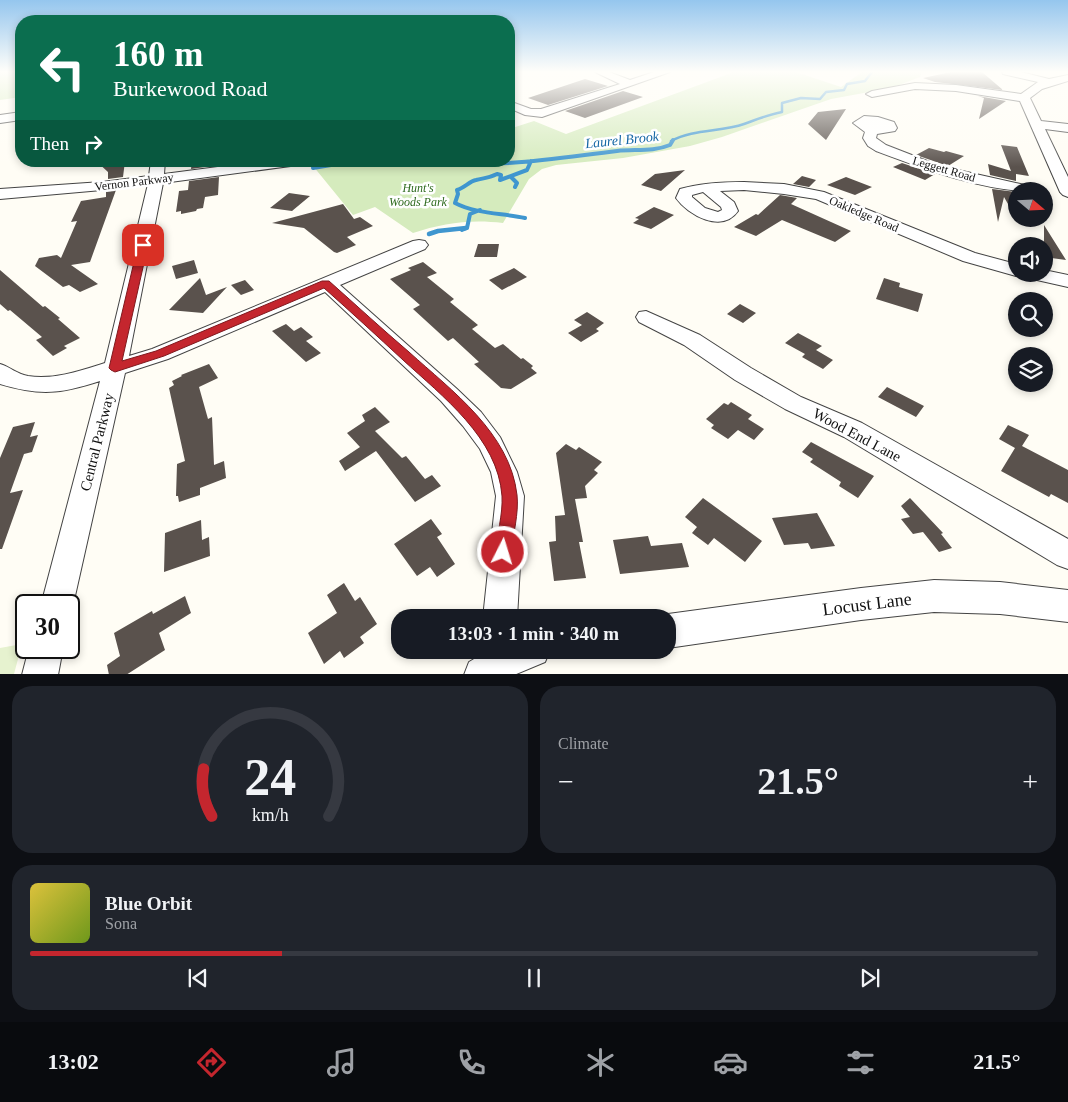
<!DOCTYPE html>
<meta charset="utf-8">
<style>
:root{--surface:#171b24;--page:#20242c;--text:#f1f3f6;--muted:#9ea1a6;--line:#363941;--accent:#c4262e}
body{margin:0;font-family:"Times New Roman",serif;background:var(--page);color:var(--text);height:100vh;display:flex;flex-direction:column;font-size:19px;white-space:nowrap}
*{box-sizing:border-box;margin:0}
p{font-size:16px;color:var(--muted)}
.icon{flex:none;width:28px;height:28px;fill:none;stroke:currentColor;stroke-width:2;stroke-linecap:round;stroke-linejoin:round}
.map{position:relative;height:674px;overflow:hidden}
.details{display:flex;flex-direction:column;gap:12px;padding:12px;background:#0d0f14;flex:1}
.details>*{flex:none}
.banner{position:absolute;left:15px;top:15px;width:500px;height:152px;border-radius:20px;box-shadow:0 2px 8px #0003;background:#0b6e4f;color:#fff;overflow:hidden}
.needle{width:32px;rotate:109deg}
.buttons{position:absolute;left:1008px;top:182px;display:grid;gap:10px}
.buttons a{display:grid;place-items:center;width:45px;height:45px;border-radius:50%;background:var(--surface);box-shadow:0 2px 8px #0003;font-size:25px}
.speed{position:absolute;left:15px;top:594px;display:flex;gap:10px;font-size:25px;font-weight:700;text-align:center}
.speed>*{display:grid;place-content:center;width:65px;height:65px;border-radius:50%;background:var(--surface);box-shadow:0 2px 8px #0003;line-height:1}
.speed .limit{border:2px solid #111;border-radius:8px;background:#fff;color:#111}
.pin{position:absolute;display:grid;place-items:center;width:42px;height:42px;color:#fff;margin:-21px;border-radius:10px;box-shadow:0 2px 8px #0006}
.me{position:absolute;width:55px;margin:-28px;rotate:5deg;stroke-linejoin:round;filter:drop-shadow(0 0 4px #0008)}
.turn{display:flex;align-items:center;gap:18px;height:105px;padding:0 15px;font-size:22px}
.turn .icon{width:65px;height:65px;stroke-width:2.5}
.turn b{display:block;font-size:35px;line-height:42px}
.then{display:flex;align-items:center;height:48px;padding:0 15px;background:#0003;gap:10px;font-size:19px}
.big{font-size:38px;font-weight:700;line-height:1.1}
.details .tile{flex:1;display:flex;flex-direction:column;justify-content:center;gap:8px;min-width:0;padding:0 18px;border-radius:20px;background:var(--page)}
.details .dial{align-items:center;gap:0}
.dial svg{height:130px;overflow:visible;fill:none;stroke:var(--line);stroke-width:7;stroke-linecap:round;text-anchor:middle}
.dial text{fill:var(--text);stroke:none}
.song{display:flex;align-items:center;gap:15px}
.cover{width:60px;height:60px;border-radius:8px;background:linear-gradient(135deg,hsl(50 70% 55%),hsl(80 70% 35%))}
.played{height:5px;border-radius:2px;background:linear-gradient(90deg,var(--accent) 25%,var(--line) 25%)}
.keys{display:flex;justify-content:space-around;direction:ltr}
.heat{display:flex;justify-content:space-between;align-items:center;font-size:28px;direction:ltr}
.details .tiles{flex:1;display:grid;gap:12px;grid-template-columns:1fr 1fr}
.tile:last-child{grid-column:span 2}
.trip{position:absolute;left:391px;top:609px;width:285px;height:50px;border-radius:20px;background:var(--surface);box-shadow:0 2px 8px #0003;font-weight:700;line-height:50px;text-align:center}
.menu{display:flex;height:80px;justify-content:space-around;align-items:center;background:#090b0e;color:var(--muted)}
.menu .icon{width:35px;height:35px}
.menu .active{color:var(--accent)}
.menu b{font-size:22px;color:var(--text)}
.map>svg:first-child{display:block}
</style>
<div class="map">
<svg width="1068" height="675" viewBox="0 0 1068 675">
<rect width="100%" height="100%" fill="#fffdf5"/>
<path fill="#d5ebbd" d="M 0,72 L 21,72 L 21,97 L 0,100 Z
M 734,72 L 796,72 L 841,87 L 862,72 L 922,72 L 920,77 L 891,88 L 831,99 L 722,137 L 690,146 L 623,158 L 556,165 L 542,169 L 529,179 L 503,223 C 471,219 443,223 413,233 L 375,207 L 353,215 L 309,161 L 509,161 L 509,129 L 534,121 L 566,134 Z"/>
<path fill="#e6f2cf" d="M 22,644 L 14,674 L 0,674 L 0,648 Z"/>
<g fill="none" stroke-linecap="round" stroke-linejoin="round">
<path stroke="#3f96cf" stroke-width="2.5" d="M 671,141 C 693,129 721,132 744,124 C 758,119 767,115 782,112 L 782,103 L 801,98 L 820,99 L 826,92 L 844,90 L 847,84 L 865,81 L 872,72"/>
<path stroke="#3f96cf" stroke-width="4" d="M 385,161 L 414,165 L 438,161
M 438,161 C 499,169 557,158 617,151 C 635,149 653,152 670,145 L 673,140
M 313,168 L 355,161
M 511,177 L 517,183 L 515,187
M 525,218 C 502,213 476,214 455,203 L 458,194 L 457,190 C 464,188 470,181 476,180 C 484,178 489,178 497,174 L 501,175 L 500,180 L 527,170 L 531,161
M 462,230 L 467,228 L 470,214 L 480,210"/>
<path stroke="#3f96cf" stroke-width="4.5" d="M 429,234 L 438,231 L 466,228"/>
</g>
<path fill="#5a524d" d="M 951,72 L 982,72 L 1003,90 L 935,82 L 923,78 Z
M 585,79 L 608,86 L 548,105 L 528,98 Z
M 623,91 L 643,97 L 585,118 L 565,111 Z
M 978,96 L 1006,101 L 979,119 L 984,98 Z
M 846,109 L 826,140 L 808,124 L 818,112 Z
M 1001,145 L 1017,147 L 1029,176 L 1016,174 L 1016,181 L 990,175 L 988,164 L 1011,171 Z
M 929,148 L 944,152 L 946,151 L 964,156 L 948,166 L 916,155 Z
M 96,161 L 125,161 L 123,177 L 108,179 L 108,172 Z
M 192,161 L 220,161 L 219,165 L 191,169 Z
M 902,163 L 935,174 L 925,180 L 893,167 Z
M 685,170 L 661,191 L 641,185 L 655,174 Z
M 802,176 L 816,180 L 809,187 L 793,184 Z
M 219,177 L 218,195 L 205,197 L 203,208 L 197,209 L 196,211 L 181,214 L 181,211 L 176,212 L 179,191 L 188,190 L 189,181 Z
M 846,177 L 872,187 L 855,195 L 827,185 Z
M 992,189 L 1016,192 L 1016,218 L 1004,197 L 998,222 Z
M 116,190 L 90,262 L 71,265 L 98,284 L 80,292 L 69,285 L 63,287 L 35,266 L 39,258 L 57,255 L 61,258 L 77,221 L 71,222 L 81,201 L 106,197 L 106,191 Z
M 289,193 L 310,196 L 292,211 L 270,208 Z
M 780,195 L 797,198 L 791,204 L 851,231 L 835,242 L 782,220 L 756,236 L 734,227 L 756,214 L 758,215 Z
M 343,204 L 354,219 L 360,217 L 373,226 L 347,237 L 356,245 L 337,253 L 334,252 L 304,228 L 272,223 Z
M 654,207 L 674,215 L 651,229 L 633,223 L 639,219 L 635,218 Z
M 1044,225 L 1066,260 L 1044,257 Z
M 478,244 L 499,244 L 497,257 L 474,257 Z
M 194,260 L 198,273 L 176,279 L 172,266 Z
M 423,262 L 437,273 L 427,277 L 454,299 L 450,302 L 478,325 L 472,329 L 495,348 L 503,344 L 521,359 L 523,358 L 533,366 L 531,368 L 537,373 L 511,389 L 501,388 L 474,364 L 479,362 L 453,338 L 448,341 L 413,309 L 420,305 L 390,279 L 411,270 L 408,268 Z
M 514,268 L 527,277 L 502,290 L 489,280 Z
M 0,270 L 43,307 L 45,306 L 60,318 L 58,319 L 80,338 L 64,346 L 67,348 L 53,356 L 36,340 L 42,337 L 10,310 L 8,311 L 0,304 Z
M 200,278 L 206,295 L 227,287 L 203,313 L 169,310 Z
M 884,278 L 900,283 L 899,287 L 923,294 L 918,312 L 876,299 Z
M 245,280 L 254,290 L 241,295 L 231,285 Z
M 740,304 L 756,313 L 743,323 L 727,314 Z
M 587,312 L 604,323 L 596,329 L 599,331 L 581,342 L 568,333 L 582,325 L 574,320 Z
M 286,324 L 294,331 L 301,327 L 313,337 L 306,341 L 321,353 L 306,362 L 272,331 Z
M 798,333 L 822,346 L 816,350 L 833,360 L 823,369 L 802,357 L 805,354 L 785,343 Z
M 209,364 L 218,378 L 199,387 L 208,419 L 212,417 L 214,465 L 224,461 L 226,478 L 200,488 L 200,495 L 179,502 L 178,496 L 176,496 L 177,464 L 185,461 L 169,388 L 174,385 L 172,381 L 182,376 L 181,375 Z
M 887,387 L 924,406 L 916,417 L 878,397 Z
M 731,402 L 752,415 L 748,419 L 764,429 L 754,440 L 738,430 L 728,439 L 711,428 L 714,425 L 706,419 L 724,403 L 728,405 Z
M 375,407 L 390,422 L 375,431 L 402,458 L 406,456 L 425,479 L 432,475 L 441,486 L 415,502 L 376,451 L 345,471 L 339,461 L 360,447 L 347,433 L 365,421 L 362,415 Z
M 35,422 L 30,437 L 38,435 L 32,452 L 24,454 L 10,493 L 23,490 L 2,549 L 0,549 L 0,458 L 13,427 Z
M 1008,425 L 1029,435 L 1022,446 L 1068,470 L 1068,503 L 1051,494 L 1049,497 L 1001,471 L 1015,448 L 999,439 Z
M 811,442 L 874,476 L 858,498 L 839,486 L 841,482 L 810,462 L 813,459 L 802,452 Z
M 566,444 L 576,450 L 579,447 L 602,462 L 594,470 L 598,473 L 585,486 L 587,498 L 575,499 L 583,542 L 579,542 L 586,578 L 554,581 L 549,542 L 556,541 L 555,516 L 565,515 L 556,453 Z
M 703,498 L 762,541 L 745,562 L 714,538 L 708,545 L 692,533 L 697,527 L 685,517 Z
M 910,498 L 943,533 L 941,534 L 952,548 L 939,552 L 923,532 L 913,534 L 901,519 L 910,517 L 901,506 Z
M 817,513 L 835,546 L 811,549 L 808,543 L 784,545 L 772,518 Z
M 431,519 L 442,534 L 437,537 L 455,564 L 437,577 L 430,567 L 417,576 L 394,544 Z
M 201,520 L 202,540 L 209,537 L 210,556 L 164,572 L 165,533 Z
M 648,536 L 651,546 L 682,543 L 689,567 L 620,574 L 613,540 Z
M 344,583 L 355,601 L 360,597 L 377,624 L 360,637 L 364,643 L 344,658 L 340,651 L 324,664 L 308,633 L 337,613 L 327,595 Z
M 185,596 L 191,613 L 159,633 L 165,650 L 126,675 L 109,675 L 107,665 L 120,656 L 114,633 L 152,611 L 153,614 Z"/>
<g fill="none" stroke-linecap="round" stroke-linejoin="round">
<defs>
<path id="minor" d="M 595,72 L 609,72 L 630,80 L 654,72 L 670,72 L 542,117 L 525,115 L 509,108 L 509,101 L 531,109 L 541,109 L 620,84 Z
M 1002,72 L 1021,72 L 1049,79 L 1068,75 L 1068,81 L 1042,89 L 1030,98 L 1041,121 L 1068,124 L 1068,132 L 1045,129 L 1068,177 L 1068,197 L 1063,195 L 1060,192 L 1020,101 L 956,91 L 915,89 L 872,97 L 866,94 L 872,91 L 915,83 L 956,85 L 1021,94 L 1038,82 L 1003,74 Z
M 21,112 L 21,120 L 0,123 L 0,115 Z
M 864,116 L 878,117 L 894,122 L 897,128 L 895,131 L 877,134 L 876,138 L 886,145 L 940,166 L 1038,188 L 1041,191 C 990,194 924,169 876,151 L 868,146 L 863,138 L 865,132 L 853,123 Z
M 151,161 L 165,161 L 164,174 L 263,161 L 305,161 L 298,165 L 163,183 L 129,356 L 152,349 L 413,241 L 419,240 L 425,241 L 428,245 L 425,249 L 340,285 L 457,389 L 481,412 L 500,437 L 517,472 L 524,496 L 517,618 L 483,618 L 496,496 L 491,472 L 480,449 L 463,426 L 441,401 L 325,292 L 168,359 L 125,373 L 73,605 L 69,616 L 69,605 L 41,605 L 100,381 C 60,394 40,396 0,384 L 0,364 C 10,367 17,374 28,376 C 54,380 80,371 105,363 L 148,184 L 102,190 L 0,199 L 0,189 L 102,182 L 149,176 Z
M 744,182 L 784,184 L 824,192 L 975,253 L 1016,264 L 1016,274 L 1023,274 L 1016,276 L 963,261 L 816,199 L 784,194 L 744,190 L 720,191 L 734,202 L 738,211 C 722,234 688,215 676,198 L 680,189 C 701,183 722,182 744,182 ZM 703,192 L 721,207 L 722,210 L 718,212 L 705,208 L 692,197 L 692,195 Z
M 1044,270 L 1068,275 L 1068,287 L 1028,278 L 1026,274 L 1044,274 Z
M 646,311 L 700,335 L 751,368 L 801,397 L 862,423 L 1068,539 L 1068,569 L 1057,565 L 844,437 L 785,409 L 735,380 L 684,345 L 639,322 L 636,317 L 639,312 Z
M 934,580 L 1000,582 L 1068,590 L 1068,622 L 1000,614 L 934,612 L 861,620 L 668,648 L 668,618 L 660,618 L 668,614 L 861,588 Z
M 29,648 L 63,648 L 58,675 L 22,675 Z
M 489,650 L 550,650 L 545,662 L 514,675 L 464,675 L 469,662 Z"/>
</defs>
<use href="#minor" stroke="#444" stroke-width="2"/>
<use href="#minor" fill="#fff" fill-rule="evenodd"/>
</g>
<linearGradient id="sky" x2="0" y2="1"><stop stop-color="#95c6ee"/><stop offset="0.43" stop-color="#fffefa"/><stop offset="1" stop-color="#fffefa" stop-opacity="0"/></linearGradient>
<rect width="1068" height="167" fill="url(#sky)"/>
<path fill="#c4262e" stroke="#7f191e" d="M 143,242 L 148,245 L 122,361 L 156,351 L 322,281 L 329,281 C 356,305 382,329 409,352 C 452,391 510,433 517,495 C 519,513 513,535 511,552 L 509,558 L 503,560 L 498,558 L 495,552 C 497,535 503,514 502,496 C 498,438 442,396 403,360 C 377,336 351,312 324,288 L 164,356 L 115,372 L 111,370 L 109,368 L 138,245 Z"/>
<g text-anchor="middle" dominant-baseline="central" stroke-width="5" stroke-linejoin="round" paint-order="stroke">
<g font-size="12" fill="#111" stroke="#fff">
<text transform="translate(944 169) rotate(16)">Leggett Road</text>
<text transform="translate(134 182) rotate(-7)">Vernon Parkway</text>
<text transform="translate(864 214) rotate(23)">Oakledge Road</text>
</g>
<g font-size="12" font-style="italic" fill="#2f6b1f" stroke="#fff">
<text x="418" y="188">Hunt's<tspan x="418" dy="14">Woods Park</tspan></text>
</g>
<g font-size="14" font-style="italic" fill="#1768a6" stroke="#fff">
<text transform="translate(622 140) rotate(-6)">Laurel Brook</text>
</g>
<g font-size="15" fill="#111" stroke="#fff">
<text transform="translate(857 435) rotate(28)">Wood End Lane</text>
<text transform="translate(97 442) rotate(-76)">Central Parkway</text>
</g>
<g font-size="18" fill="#111" stroke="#fff">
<text transform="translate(867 604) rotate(-7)">Locust Lane</text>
</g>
</g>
</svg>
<div class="buttons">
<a><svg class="needle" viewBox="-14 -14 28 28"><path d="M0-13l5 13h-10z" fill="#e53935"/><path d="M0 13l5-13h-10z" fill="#9ea1a6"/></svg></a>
<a><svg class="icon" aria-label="sound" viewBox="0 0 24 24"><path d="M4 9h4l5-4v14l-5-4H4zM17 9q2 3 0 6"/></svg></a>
<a><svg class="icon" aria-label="search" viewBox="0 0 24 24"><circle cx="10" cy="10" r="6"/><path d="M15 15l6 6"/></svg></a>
<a><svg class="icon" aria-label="layers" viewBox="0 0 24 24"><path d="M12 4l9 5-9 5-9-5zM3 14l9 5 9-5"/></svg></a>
</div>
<div class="speed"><div class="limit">30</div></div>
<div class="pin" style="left:143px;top:245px;background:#d93025"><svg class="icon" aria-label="arrive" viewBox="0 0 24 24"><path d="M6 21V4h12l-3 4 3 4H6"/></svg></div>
<svg class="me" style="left:503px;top:552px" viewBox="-20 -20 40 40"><circle r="17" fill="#c4262e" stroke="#fff" stroke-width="3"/><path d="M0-11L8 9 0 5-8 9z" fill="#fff"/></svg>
<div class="trip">13:03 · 1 min · 340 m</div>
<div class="banner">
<div class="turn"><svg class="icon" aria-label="left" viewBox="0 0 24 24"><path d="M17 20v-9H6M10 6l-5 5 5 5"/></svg><div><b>160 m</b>Burkewood Road</div></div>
<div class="then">Then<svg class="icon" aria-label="right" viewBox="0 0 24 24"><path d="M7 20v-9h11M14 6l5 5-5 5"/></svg></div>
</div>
</div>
<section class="details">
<div class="tiles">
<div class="tile dial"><svg viewBox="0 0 100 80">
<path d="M14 69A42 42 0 1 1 86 69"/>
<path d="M14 69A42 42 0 0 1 9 40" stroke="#c4262e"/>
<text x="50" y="56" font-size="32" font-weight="700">24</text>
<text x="50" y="72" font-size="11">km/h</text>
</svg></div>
<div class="tile"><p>Climate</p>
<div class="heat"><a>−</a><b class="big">21.5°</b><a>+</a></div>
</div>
<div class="tile">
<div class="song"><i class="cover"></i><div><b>Blue Orbit</b><p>Sona</p></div></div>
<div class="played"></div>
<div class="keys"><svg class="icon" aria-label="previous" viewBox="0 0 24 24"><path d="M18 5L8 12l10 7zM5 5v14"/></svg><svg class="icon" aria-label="pause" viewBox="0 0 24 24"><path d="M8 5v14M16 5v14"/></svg><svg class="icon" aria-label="next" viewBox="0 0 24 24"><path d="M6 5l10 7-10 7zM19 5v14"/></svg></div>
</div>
</div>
</section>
<nav class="menu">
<b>13:02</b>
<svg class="icon active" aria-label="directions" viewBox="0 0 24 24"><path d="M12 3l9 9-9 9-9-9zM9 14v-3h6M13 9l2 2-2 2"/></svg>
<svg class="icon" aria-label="music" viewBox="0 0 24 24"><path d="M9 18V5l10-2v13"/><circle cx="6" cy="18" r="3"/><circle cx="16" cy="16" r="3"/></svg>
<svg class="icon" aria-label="phone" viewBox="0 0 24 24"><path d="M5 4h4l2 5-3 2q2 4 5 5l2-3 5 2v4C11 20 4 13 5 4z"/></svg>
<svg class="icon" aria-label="climate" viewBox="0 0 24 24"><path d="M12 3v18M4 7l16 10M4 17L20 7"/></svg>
<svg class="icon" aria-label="car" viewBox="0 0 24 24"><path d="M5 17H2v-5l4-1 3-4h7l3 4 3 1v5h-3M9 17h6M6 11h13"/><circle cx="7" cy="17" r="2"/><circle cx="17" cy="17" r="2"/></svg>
<svg class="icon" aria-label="filters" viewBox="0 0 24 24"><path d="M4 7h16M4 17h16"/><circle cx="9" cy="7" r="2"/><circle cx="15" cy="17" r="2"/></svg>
<b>21.5°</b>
</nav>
